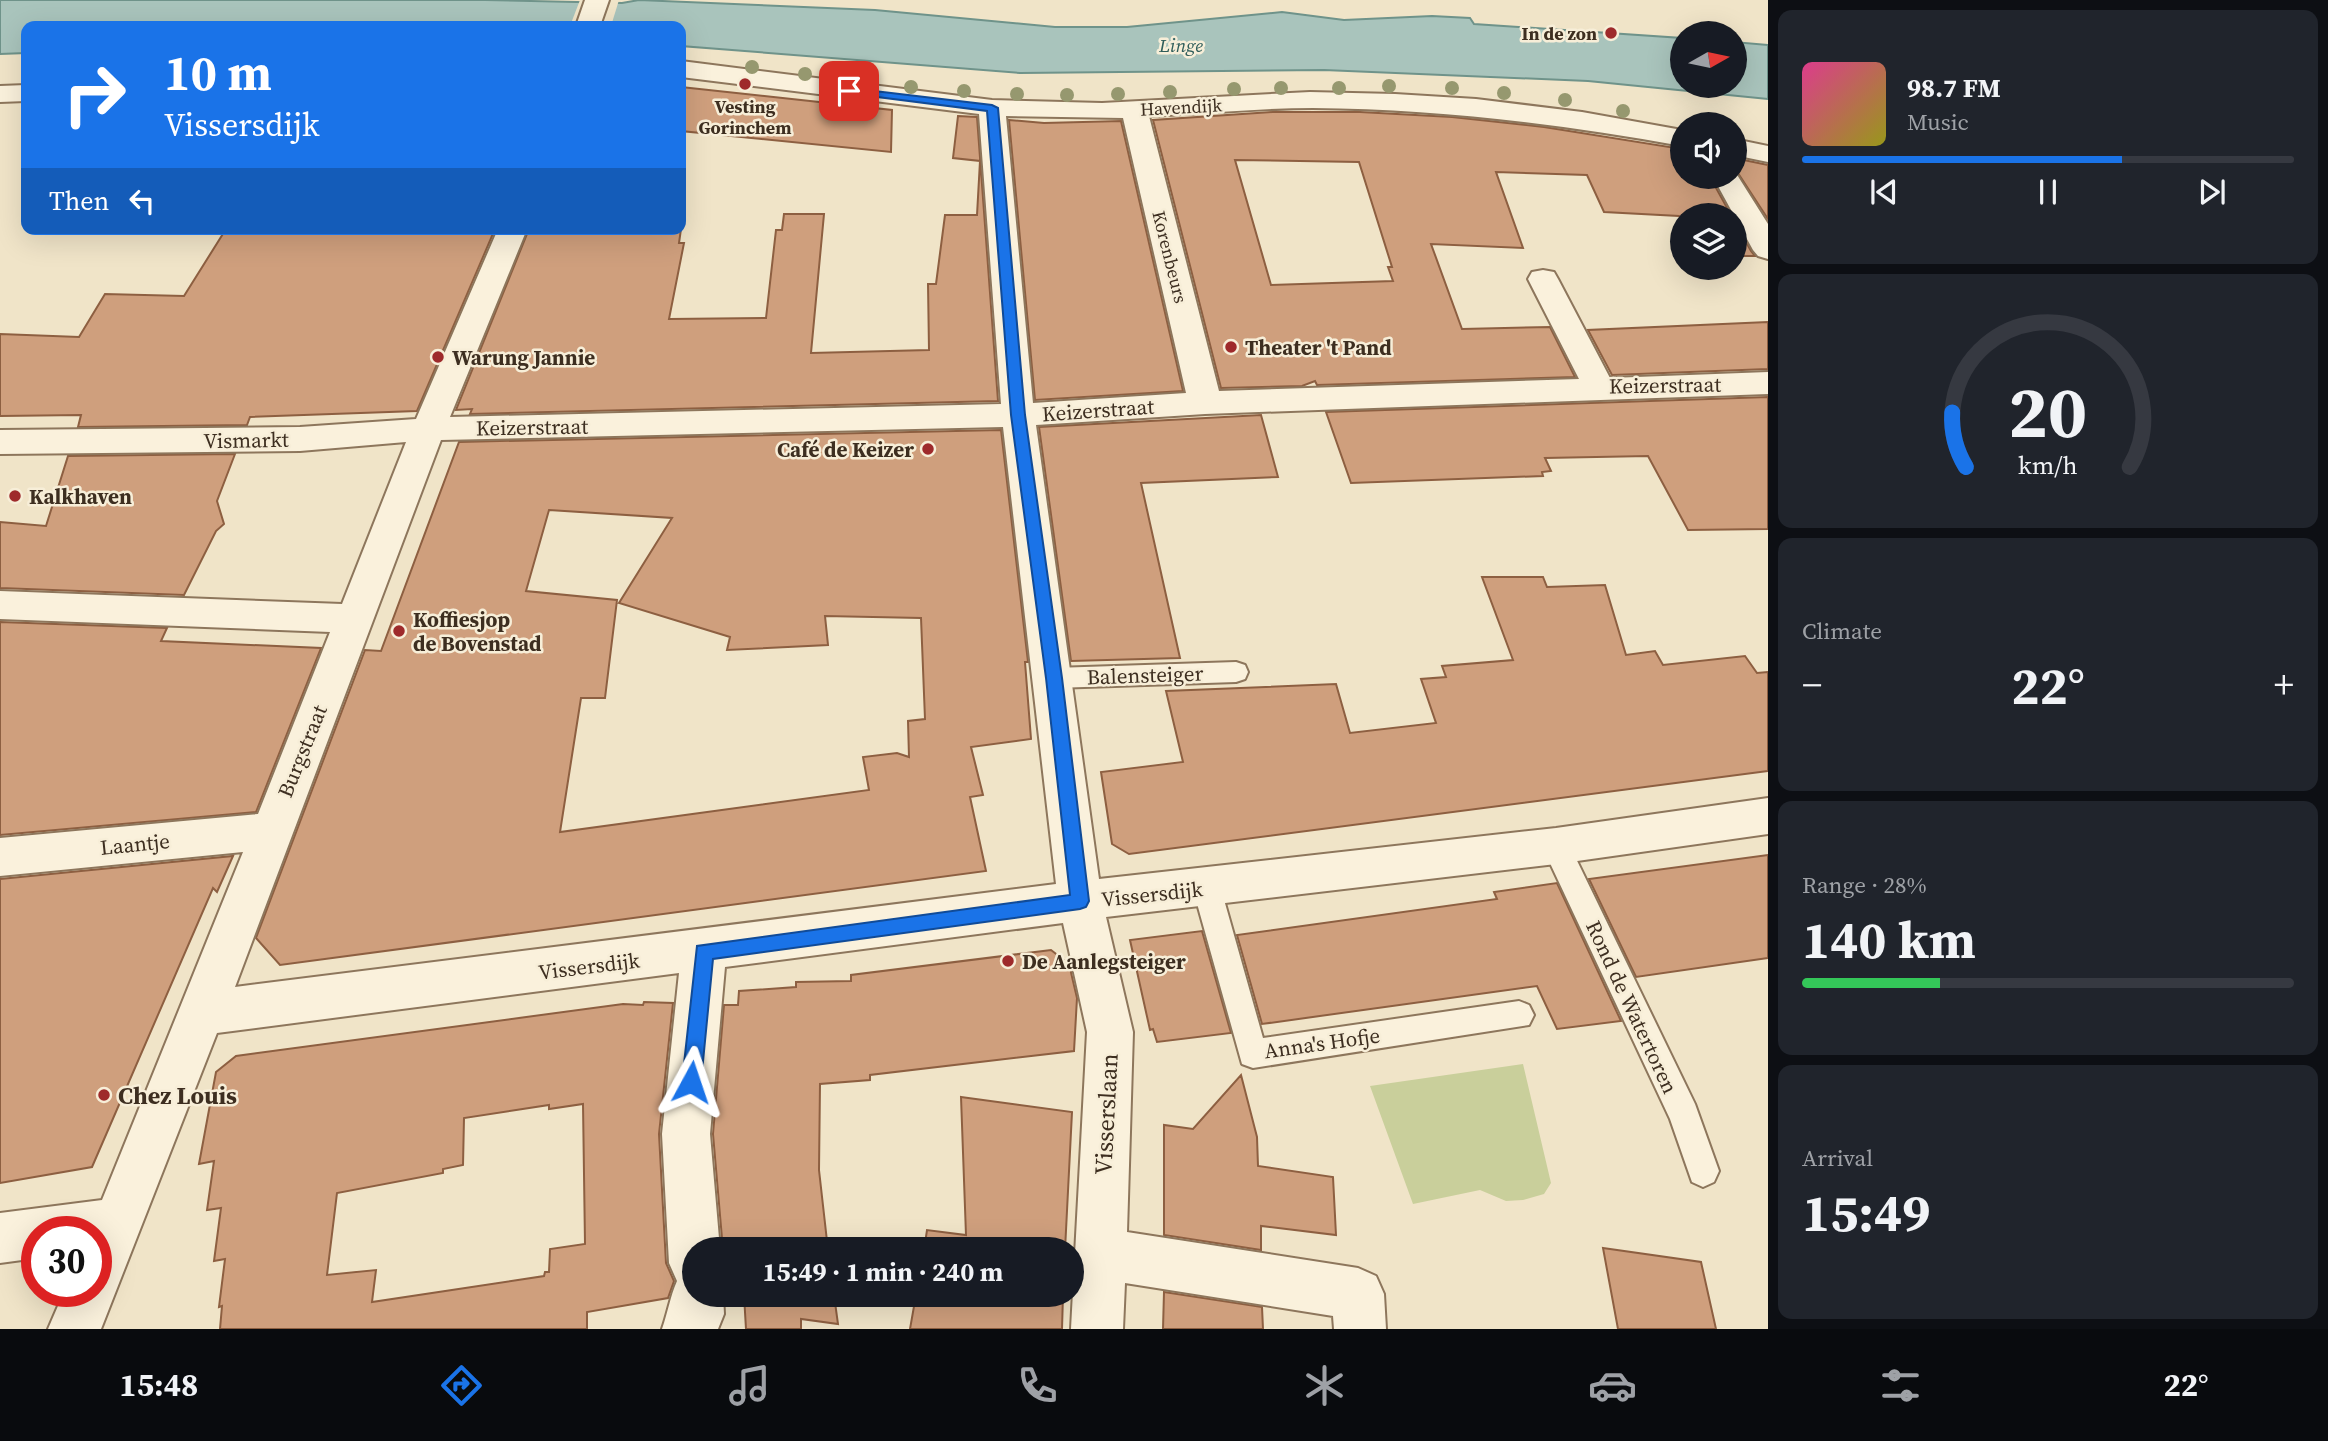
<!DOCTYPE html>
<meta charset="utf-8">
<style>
:root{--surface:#171b24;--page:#20242c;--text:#f1f3f6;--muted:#9ea1a6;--line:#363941;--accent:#1a73e8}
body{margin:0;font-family:"Source Serif 4",serif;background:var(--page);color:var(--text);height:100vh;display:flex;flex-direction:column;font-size:26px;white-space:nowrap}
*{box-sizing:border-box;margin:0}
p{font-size:23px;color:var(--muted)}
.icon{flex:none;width:38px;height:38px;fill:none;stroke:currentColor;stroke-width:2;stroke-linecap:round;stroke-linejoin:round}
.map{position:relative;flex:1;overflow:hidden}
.drawer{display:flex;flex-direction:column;gap:10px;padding:10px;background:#0d0f14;width:560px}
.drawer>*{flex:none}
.top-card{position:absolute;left:21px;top:21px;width:665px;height:214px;border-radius:14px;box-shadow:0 7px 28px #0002;background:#1a73e8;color:#fff;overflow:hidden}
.needle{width:46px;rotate:81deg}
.buttons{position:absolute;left:1670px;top:21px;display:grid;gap:14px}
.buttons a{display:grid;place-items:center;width:77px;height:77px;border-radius:50%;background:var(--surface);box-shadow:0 7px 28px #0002;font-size:35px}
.speed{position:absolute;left:21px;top:1216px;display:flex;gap:14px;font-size:35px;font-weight:700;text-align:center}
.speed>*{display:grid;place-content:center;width:91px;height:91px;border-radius:50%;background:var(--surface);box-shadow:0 7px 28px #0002;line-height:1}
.speed .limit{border:10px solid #d22;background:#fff;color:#111}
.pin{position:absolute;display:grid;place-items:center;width:60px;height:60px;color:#fff;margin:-30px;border-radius:14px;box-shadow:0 4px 10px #0006}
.me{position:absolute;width:77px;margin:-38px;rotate:5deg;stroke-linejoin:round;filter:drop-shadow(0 0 5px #0008)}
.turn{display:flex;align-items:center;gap:24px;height:147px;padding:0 28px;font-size:32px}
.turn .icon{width:91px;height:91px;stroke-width:2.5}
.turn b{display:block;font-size:49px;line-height:60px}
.then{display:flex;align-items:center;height:66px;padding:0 28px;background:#0003;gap:14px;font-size:26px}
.big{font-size:52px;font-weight:700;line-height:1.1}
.drawer .tile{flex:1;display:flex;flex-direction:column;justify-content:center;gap:10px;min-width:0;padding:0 24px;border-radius:14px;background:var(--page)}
.drawer .dial{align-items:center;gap:0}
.dial svg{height:182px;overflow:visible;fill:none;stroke:var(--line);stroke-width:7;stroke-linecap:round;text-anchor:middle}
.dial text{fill:var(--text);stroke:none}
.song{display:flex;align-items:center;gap:21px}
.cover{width:84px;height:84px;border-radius:10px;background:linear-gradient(135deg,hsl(330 70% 55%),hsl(60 70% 35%))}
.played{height:7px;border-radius:4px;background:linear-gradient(90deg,var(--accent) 65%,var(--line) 65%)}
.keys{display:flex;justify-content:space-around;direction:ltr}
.heat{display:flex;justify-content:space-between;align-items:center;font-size:38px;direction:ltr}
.charge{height:10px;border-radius:5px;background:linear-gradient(90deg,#34c759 28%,var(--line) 0)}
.trip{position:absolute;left:682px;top:1237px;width:402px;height:70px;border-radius:35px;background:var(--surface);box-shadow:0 7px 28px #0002;font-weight:700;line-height:70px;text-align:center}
.tab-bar{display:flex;height:112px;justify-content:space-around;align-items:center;background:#090b0e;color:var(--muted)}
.tab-bar .icon{width:49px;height:49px}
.tab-bar .current{color:var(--accent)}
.tab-bar b{font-size:32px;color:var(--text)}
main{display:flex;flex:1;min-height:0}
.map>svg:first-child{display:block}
</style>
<main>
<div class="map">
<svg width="1768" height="1329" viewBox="0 0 1768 1329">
<rect width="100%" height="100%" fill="#f0e4c8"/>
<path fill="#c9cf9b" d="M 1523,1064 L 1551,1183 L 1544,1194 L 1523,1200 L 1506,1201 L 1480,1190 L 1413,1204 L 1370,1086 Z"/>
<path fill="#a9c4bc" stroke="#6f938a" stroke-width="2" d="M 0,0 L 485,0 L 622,3 L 639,0 L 875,10 L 1055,27 L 1127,27 L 1282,12 L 1344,20 L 1432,16 L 1470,18 L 1474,24 L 1682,38 L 1682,86 L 1734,86 L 1734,42 L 1768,45 L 1768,99 L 1588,81 L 1324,70 L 1020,73 L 681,46 L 681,26 L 26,26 L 26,53 L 0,54 Z"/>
<path fill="#f0e4c8" d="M 580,0 L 619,0 L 611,26 L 570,26 Z"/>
<path fill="#cf9f7d" stroke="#8d5f41" stroke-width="2" fill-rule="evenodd" d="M 681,87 L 892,110 L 891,152 L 681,131 Z
M 1272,112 L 1360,112 L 1452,117 L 1544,127 L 1682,149 L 1682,177 L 1710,177 L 1731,215 L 1682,215 L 1682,220 L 1679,216 L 1604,212 L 1587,175 L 1496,172 L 1523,248 L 1431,244 L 1462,329 L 1550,327 L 1575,377 L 1317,385 L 1315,381 L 1302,386 L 1221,388 L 1153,120 ZM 1235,160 L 1359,162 L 1392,267 L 1388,267 L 1393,281 L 1271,285 Z
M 958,116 L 977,117 L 998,401 L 470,414 L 472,409 L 456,410 L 529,229 L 681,229 L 679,243 L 684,243 L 669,319 L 766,318 L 776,230 L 782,230 L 784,214 L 824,214 L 811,353 L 929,350 L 928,284 L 936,284 L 945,215 L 977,215 L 980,161 L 953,158 Z
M 1009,120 L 1044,123 L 1121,121 L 1183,391 L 1035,400 Z
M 1734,158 L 1768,165 L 1768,219 L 1734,167 Z
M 1734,221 L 1751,251 L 1755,256 L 1734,256 Z
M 226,229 L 495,229 L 417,411 L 250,417 L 247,425 L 78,427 L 81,415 L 0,416 L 0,334 L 79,337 L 105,294 L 184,296 Z
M 1768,322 L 1768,369 L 1612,375 L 1588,330 Z
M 1768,397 L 1768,529 L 1688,530 L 1648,456 L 1545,458 L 1551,471 L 1542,472 L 1543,476 L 1351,483 L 1326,412 Z
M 1261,415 L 1278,477 L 1141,483 L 1180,658 L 1071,661 L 1039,427 Z
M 1001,430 L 1028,662 L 1025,662 L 1031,739 L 971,747 L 983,795 L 970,797 L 986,871 L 280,965 L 256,938 L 365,650 L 381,651 L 459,442 ZM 549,510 L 672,518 L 619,603 L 730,637 L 727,650 L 828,645 L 825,616 L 921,618 L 925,719 L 908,721 L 909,757 L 897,753 L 863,757 L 869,790 L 560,832 L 581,698 L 605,698 L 617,600 L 526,591 Z
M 235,454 L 217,501 L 224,524 L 216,531 L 184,595 L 0,588 L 0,522 L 46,526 L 68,456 Z
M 1482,577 L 1543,577 L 1547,587 L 1605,585 L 1626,655 L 1655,651 L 1663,665 L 1745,656 L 1757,673 L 1768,672 L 1768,771 L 1129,854 L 1112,844 L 1101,772 L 1183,762 L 1166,691 L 1336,684 L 1350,733 L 1436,723 L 1421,679 L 1446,677 L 1442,666 L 1513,660 Z
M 0,622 L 167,628 L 161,641 L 321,648 L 256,812 L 0,835 Z
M 1768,855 L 1768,958 L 1636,977 L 1589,879 Z
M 233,856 L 217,892 L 213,888 L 92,1167 L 0,1183 L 0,879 Z
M 1557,883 L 1621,1021 L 1557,1029 L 1537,986 L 1262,1024 L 1237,935 L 1497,899 L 1494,892 Z
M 1202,931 L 1231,1033 L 1157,1042 L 1153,1029 L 1150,1030 L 1130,940 Z
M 1051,950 L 1069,964 L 1077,998 L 1074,1051 L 870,1075 L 870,1080 L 820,1084 L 819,1170 L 828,1250 L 723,1250 L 713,1134 L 724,1005 L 738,1005 L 739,991 L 796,987 L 796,982 L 851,981 L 851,975 Z
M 644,1002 L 673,1003 L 659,1134 L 666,1263 L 674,1281 L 668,1298 L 587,1312 L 587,1329 L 220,1329 L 222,1306 L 219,1307 L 225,1259 L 214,1261 L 221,1208 L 207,1210 L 214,1161 L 199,1164 L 216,1072 L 236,1056 L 623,1004 L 643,1005 ZM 583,1104 L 585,1244 L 550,1249 L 549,1272 L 545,1272 L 544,1276 L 372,1302 L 376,1270 L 327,1275 L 337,1193 L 443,1173 L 443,1169 L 463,1165 L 464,1118 L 549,1105 L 549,1109 Z
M 1241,1075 L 1257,1137 L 1258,1166 L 1333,1177 L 1336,1235 L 1261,1226 L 1261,1250 L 1164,1235 L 1164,1125 L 1193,1129 Z
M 961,1097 L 1072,1112 L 1065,1250 L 924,1250 L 927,1230 L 966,1235 Z
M 1603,1248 L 1701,1262 L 1716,1329 L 1618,1329 Z
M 1164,1292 L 1262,1307 L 1263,1329 L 1163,1329 Z
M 744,1295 L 834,1295 L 838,1324 L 801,1319 L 801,1329 L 746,1329 Z
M 916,1295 L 1063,1295 L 1062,1329 L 910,1329 Z"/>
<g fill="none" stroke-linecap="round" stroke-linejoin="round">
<defs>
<path id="service" d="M 1236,662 L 1245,665 L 1248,672 L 1245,679 L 1236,682 L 1054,688 L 1045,685 L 1042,678 L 1045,671 L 1054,668 Z
M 1556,834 L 1566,838 L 1695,1104 L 1719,1171 L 1714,1182 L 1703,1187 L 1692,1182 L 1670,1119 L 1542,846 L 1546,838 Z
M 1207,877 L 1217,880 L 1221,889 L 1263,1038 L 1519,1001 L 1529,1005 L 1534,1015 L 1529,1025 L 1253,1068 L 1242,1064 L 1193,889 L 1197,880 Z"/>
<path id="minor" d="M 585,0 L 609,0 L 600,26 L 576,26 Z
M 681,61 L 992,100 L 1102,103 L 1310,92 L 1395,94 L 1476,99 L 1582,112 L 1682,130 L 1682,146 C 1559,124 1438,109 1313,108 C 1259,108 1203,114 1149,116 L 1219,391 L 1579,379 L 1528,279 L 1532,272 L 1543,270 L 1554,272 L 1558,279 L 1610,378 L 1768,372 L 1768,394 L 1205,414 L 1036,425 L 1099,879 L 1556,828 L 1768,798 L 1768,834 L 1556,864 L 1106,917 L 1133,1032 L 1127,1232 L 1358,1268 L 1376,1276 L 1384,1294 L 1386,1329 L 1334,1329 L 1333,1316 L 1125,1283 L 1123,1329 L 1071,1329 L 1087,1032 L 1063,923 L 725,967 L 710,1134 L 720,1250 L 695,1250 L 695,1295 L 723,1295 L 724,1314 L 718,1329 L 662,1329 C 668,1312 670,1297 677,1281 L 669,1263 L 662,1134 L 679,973 L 217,1033 L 101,1329 L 48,1329 L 64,1292 L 96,1292 L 96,1232 L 37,1232 L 37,1258 L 0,1263 L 0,1213 L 102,1200 L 243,852 L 0,876 L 0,838 L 258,814 L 330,632 L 0,619 L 0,591 L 342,604 L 406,442 L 300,451 L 0,454 L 0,430 L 300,427 L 416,419 L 498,229 L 527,229 L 450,417 L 1001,404 L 979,114 L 681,77 ZM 1006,116 L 1123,118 L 1186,393 L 1033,403 ZM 1003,427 L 1056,884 L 235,987 L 441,440 Z
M 26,85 L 26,101 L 0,102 L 0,86 Z
M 1734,139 L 1768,146 L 1768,162 L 1734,155 Z
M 1734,170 L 1768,224 L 1768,259 L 1758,256 L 1753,250 L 1713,177 L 1734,177 Z"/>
</defs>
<use href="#service" stroke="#8d765c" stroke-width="4"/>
<use href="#minor" stroke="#8d765c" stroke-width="4"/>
<use href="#service" fill="#faf1dc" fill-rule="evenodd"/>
<use href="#minor" fill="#faf1dc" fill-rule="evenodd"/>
</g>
<g fill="#96986f">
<circle cx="752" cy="67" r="7"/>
<circle cx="805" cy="74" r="7"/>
<circle cx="857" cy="80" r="7"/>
<circle cx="1389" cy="86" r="7"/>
<circle cx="911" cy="87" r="7"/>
<circle cx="1281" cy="88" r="7"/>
<circle cx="1339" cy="88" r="7"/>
<circle cx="1452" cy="88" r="7"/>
<circle cx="1234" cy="89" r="7"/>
<circle cx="964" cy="91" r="7"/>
<circle cx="1170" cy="92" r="7"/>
<circle cx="1504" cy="93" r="7"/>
<circle cx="1017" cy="94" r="7"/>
<circle cx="1118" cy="94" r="7"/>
<circle cx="1067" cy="95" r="7"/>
<circle cx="1565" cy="100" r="7"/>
<circle cx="1623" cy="111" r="7"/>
</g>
<path fill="#1a73e8" stroke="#114b97" stroke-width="2" d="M 849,88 L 992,105 L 998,108 L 1025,415 L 1062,678 L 1089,901 L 1086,907 L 1080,909 L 713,959 L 701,1082 L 698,1088 L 691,1091 L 684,1088 L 682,1082 L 697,946 L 1070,895 L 1046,678 L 1011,415 L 987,111 L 846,93 L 844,91 Z"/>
<g fill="#9e2a2b" stroke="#f7eed8" stroke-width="2.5">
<circle cx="1611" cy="33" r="7"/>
<circle cx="745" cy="84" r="7"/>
<circle cx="1231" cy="347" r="7"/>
<circle cx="438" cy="357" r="7"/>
<circle cx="928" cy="449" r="7"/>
<circle cx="15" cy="496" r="7"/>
<circle cx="399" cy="631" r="7"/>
<circle cx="1008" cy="961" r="7"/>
<circle cx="104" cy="1095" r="7"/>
</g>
<g text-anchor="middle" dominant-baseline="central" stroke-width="5" stroke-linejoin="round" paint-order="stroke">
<g font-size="18" font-weight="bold" fill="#3d2e20" stroke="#f7eed8" text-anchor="end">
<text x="1597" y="33">In de zon</text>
<text x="745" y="106" text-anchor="middle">Vesting<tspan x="745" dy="21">Gorinchem</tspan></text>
</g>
<g font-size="18" fill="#3d2e20" stroke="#f7eed8">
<text transform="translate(1181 107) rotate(-3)">Havendijk</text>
<text transform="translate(1170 257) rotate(76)">Korenbeurs</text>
</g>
<g font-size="19" font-style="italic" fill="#2f5d5a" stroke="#f7eed8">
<text x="1181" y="45">Linge</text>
</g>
<g font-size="21" font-weight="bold" fill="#3d2e20" stroke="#f7eed8" text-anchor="start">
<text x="1245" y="347">Theater 't Pand</text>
<text x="452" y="357">Warung Jannie</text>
<text x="914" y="449" text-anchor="end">Café de Keizer</text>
<text x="29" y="496">Kalkhaven</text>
<text x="413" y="619">Koffiesjop<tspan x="413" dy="24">de Bovenstad</tspan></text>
<text x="1022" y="961">De Aanlegsteiger</text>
</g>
<g font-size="21" fill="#3d2e20" stroke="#f7eed8">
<text transform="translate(1665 385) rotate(-1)">Keizerstraat</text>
<text transform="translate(1098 410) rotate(-4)">Keizerstraat</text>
<text transform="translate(532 427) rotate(-1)">Keizerstraat</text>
<text transform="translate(246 440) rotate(-1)">Vismarkt</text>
<text transform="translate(1145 675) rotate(-2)">Balensteiger</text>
<text transform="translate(302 751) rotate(-68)">Burgstraat</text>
<text transform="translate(135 844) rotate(-6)">Laantje</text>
<text transform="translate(1152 894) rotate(-6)">Vissersdijk</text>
<text transform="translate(589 966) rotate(-7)">Vissersdijk</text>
<text transform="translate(1632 1007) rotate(65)">Rond de Watertoren</text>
<text transform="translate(1322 1043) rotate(-8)">Anna's Hofje</text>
</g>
<g font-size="24" font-weight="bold" fill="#3d2e20" stroke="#f7eed8" text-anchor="start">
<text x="118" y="1095">Chez Louis</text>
</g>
<g font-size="24" fill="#3d2e20" stroke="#f7eed8">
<text transform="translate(1106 1114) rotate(-87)">Visserslaan</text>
</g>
</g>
</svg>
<div class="buttons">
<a><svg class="needle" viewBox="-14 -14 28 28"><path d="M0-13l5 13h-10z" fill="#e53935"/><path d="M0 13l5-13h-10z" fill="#9ea1a6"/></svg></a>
<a><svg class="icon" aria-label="sound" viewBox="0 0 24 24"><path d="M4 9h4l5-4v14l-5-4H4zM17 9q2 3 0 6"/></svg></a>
<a><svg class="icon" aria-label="layers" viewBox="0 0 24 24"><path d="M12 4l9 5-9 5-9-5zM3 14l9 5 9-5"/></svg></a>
</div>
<div class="speed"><div class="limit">30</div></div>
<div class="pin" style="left:849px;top:91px;background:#d93025"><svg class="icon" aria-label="arrive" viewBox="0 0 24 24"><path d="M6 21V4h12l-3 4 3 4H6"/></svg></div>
<svg class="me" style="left:691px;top:1082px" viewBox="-20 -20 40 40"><path d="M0-17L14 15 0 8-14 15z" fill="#1a73e8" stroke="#fff" stroke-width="4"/></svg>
<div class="trip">15:49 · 1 min · 240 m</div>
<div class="top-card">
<div class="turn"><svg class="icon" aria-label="right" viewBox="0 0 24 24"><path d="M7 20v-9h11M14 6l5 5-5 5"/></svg><div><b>10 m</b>Vissersdijk</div></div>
<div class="then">Then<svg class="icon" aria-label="left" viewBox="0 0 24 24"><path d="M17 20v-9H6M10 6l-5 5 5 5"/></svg></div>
</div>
</div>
<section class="drawer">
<div class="tile">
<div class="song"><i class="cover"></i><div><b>98.7 FM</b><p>Music</p></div></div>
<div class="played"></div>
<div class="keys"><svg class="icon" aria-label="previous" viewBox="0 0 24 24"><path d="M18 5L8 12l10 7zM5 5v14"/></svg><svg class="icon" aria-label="pause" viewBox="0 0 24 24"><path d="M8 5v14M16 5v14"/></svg><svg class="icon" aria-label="next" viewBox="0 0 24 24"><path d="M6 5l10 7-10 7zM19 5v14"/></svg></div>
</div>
<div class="tile dial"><svg viewBox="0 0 100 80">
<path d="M14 69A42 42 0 1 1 86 69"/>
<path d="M14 69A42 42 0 0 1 8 45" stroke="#1a73e8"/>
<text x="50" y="56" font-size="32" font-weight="700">20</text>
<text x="50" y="72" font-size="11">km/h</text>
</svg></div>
<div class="tile"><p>Climate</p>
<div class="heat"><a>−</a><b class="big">22°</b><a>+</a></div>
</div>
<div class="tile"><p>Range · 28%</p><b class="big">140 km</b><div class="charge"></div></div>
<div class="tile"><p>Arrival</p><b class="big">15:49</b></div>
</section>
</main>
<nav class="tab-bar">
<b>15:48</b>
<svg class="icon current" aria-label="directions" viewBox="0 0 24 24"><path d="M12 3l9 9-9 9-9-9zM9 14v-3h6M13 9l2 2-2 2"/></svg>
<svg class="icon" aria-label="music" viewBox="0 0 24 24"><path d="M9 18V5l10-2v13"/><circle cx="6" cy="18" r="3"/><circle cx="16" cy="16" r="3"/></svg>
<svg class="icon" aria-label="phone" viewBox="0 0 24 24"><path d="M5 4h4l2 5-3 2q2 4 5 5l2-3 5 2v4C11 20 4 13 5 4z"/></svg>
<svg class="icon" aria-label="climate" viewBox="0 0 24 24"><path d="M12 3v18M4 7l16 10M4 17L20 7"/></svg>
<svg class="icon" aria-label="car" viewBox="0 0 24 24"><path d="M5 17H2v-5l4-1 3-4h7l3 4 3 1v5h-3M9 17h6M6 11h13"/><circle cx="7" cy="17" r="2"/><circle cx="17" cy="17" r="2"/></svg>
<svg class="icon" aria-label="filters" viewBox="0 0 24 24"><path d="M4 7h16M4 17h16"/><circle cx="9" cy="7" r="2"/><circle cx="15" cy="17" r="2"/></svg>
<b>22°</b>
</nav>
